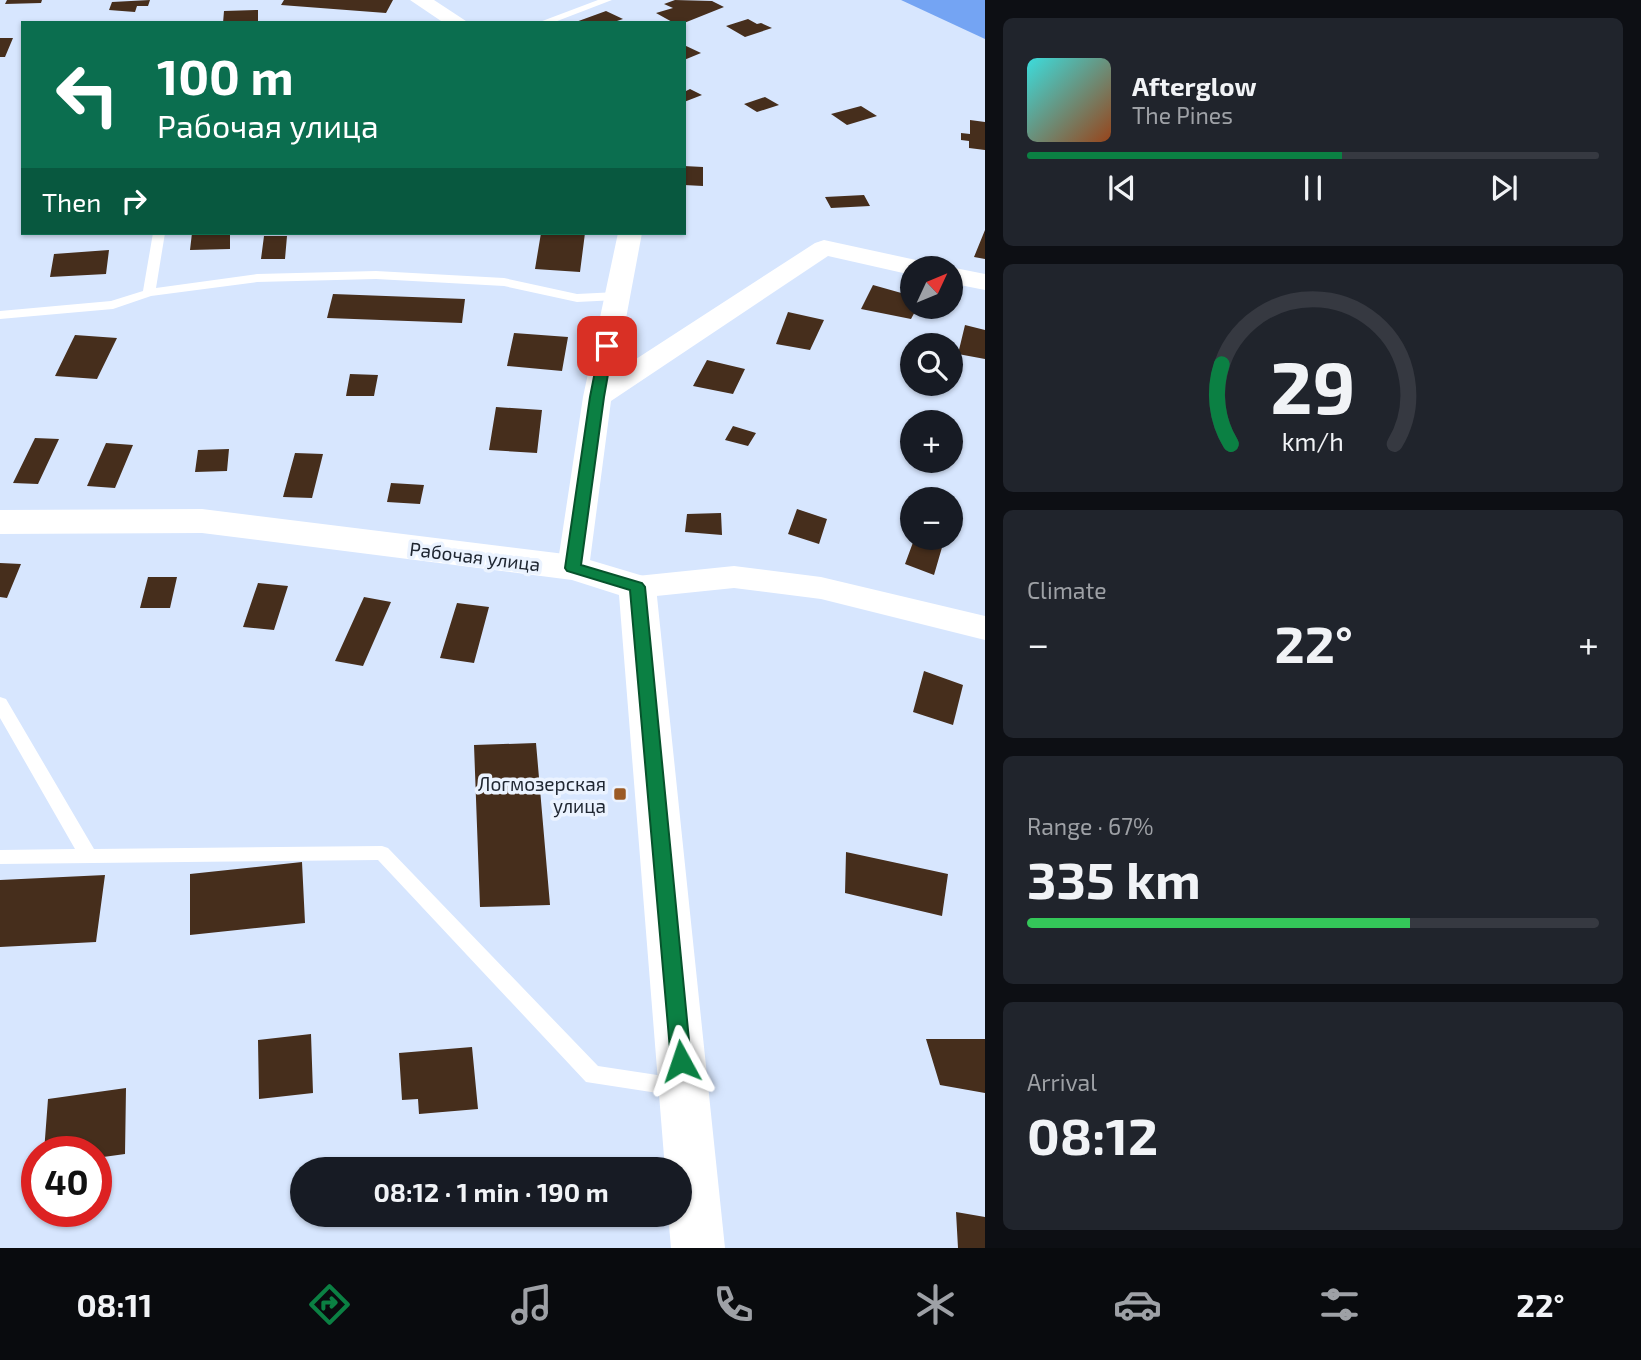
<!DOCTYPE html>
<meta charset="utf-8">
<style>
:root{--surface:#171b24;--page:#20242c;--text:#f1f3f6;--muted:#9ea1a6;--line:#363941;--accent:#0b8043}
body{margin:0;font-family:"Exo 2",sans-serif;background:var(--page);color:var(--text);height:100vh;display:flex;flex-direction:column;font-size:26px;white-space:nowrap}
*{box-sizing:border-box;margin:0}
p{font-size:23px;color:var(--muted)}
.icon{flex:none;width:38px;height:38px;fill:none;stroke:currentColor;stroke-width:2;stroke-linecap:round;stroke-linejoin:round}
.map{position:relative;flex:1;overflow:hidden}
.sheet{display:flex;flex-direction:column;gap:18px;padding:18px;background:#0d0f14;width:656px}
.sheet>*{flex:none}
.guide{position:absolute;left:21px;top:21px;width:665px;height:214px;border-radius:0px;box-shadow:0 2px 5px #0004;background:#0b6e4f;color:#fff;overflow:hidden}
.needle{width:46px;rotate:46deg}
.buttons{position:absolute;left:900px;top:256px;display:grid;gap:14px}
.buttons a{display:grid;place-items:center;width:63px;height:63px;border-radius:50%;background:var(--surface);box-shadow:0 2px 5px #0004;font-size:35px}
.speed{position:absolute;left:21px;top:1136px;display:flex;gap:14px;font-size:35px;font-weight:700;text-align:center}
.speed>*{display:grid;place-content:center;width:91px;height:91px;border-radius:50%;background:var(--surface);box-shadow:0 2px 5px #0004;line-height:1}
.speed .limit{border:10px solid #d22;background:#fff;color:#111}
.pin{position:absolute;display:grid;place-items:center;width:60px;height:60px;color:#fff;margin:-30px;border-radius:14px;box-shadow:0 4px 10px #0006}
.me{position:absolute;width:77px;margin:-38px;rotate:355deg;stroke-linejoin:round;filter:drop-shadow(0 0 5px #0008)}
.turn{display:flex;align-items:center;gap:24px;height:147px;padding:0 21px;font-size:32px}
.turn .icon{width:91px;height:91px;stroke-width:2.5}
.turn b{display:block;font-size:49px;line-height:60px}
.then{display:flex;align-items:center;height:66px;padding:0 21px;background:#0003;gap:14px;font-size:26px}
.big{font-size:52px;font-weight:700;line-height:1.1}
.sheet .card{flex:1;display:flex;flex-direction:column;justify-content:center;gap:10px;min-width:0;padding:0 24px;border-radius:10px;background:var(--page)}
.sheet .dial{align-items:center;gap:0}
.dial svg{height:182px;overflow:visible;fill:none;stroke:var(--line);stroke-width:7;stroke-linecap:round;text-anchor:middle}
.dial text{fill:var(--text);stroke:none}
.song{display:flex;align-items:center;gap:21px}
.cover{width:84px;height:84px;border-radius:10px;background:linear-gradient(135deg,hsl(180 70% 55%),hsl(20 70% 35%))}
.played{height:7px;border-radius:4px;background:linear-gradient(90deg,var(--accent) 55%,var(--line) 55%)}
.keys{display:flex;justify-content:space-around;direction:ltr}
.heat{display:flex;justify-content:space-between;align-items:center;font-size:38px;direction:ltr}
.charge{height:10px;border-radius:5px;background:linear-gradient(90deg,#34c759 67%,var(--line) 0)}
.trip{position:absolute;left:290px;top:1157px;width:402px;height:70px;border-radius:35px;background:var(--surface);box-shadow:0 2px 5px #0004;font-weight:700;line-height:70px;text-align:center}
.menu{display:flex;height:112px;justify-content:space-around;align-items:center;background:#090b0e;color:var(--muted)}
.menu .icon{width:49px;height:49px}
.menu .selected{color:var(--accent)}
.menu b{font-size:32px;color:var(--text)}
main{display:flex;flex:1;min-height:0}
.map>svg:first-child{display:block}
</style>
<main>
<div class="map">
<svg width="985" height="1248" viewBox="0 0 985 1248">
<rect width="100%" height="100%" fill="#d7e6fe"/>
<path fill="#74a4f3" d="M 901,0 L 985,0 L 985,39 Z"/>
<path fill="#462e1c" d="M 7,0 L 42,0 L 41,3 L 5,4 Z
M 150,0 L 148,6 L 137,6 L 135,12 L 109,10 L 112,2 Z
M 284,0 L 393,0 L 386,13 L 281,5 Z
M 675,0 L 712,1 L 724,7 L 684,23 L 674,23 L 656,13 L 673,8 L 664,4 Z
M 258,10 L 258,23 L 223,23 L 224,11 Z
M 606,11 L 623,19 L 611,23 L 573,23 Z
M 748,19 L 757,24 L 761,23 L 772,28 L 745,37 L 726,26 Z
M 0,38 L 13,38 L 5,57 L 0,57 Z
M 684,45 L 701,53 L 684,60 Z
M 690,89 L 702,95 L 684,102 L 684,92 Z
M 765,97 L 779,105 L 757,112 L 744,104 Z
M 861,106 L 877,116 L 847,125 L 831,114 Z
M 970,120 L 985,122 L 985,150 L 969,148 L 969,141 L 961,140 L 961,133 L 970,134 Z
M 684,166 L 703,167 L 703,186 L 684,185 Z
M 864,195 L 870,206 L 831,208 L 825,197 Z
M 985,230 L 985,259 L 974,257 Z
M 192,233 L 230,233 L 230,249 L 190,250 Z
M 541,233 L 585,233 L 580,272 L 535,269 Z
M 264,236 L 287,236 L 285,259 L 261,259 Z
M 109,250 L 106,274 L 50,277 L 54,254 Z
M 873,285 L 912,296 L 912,306 L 918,306 L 911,319 L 861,309 Z
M 333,294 L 465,299 L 462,323 L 327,318 Z
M 788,312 L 824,320 L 810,350 L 776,344 Z
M 965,325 L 985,330 L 985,359 L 958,354 Z
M 514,333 L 568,337 L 562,371 L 507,366 Z
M 75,335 L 117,338 L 97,379 L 55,376 Z
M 707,360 L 745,369 L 733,394 L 693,386 Z
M 350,374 L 378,375 L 374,396 L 346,396 Z
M 496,407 L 542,410 L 537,453 L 489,450 Z
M 733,426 L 756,433 L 748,446 L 725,440 Z
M 35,438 L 59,439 L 38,484 L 13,483 Z
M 106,443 L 133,445 L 115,488 L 87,486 Z
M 229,449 L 227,471 L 195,472 L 198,450 Z
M 295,453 L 323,454 L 312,498 L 283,497 Z
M 391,483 L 424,485 L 420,504 L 387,502 Z
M 797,509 L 827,519 L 819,544 L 788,534 Z
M 721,513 L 722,535 L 685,532 L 687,514 Z
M 915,537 L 945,537 L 934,575 L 905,564 Z
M 0,563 L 21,564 L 7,598 L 0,597 Z
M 148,577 L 177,577 L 170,608 L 140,608 Z
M 258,583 L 288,586 L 274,630 L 243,627 Z
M 364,597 L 391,602 L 363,666 L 335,661 Z
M 457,603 L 489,607 L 474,663 L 440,658 Z
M 924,671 L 963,685 L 953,725 L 913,712 Z
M 536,743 L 550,905 L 480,907 L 474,745 Z
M 846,852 L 948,874 L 942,916 L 845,893 Z
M 302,862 L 305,923 L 190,935 L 190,874 Z
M 105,875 L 96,942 L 0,947 L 0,880 Z
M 311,1034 L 313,1093 L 259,1099 L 258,1040 Z
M 926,1039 L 985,1039 L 985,1093 L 940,1085 Z
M 472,1047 L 478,1109 L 419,1114 L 418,1099 L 402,1100 L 399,1053 Z
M 126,1088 L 125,1154 L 96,1158 L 96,1152 L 44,1152 L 48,1099 Z
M 956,1212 L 985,1217 L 985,1248 L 958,1248 Z"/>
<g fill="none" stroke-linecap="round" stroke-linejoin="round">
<path fill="#fff" fill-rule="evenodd" d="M 598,0 L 612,0 L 552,23 L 537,23 Z
M 153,233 L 165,233 L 156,288 L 257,274 L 376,271 L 504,278 L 577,294 L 617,292 L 623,296 L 617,300 L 577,302 L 504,286 L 376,279 L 257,282 L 151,296 L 113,309 L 0,319 L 0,311 L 111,301 L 143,291 Z
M 0,697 L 6,699 L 94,849 L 382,846 L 388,848 L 598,1066 L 677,1078 L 684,1080 L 687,1087 L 684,1094 L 677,1096 L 586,1082 L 378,860 L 0,864 L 0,850 L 75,849 L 0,718 Z"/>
<path fill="#fff" fill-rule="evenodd" d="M 410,0 L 434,0 L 469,23 L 444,23 Z
M 618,233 L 642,233 L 616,372 L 815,243 L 824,240 L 916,260 L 925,263 L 929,268 L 912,268 L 912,275 L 828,256 L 611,401 L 589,568 L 584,576 L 573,579 L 562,576 L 557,568 L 583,397 Z
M 950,267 L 985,274 L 985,290 L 950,283 Z
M 734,566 L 821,577 L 985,616 L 985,640 L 821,599 L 734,588 L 637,598 L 626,595 L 621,587 L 626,579 L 637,576 Z"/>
<path fill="#fff" fill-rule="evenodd" d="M 202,509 L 573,555 L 650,578 L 656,587 L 725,1248 L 671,1248 L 668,1214 L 681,1214 L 681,1169 L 665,1169 L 619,595 L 572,580 L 202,533 L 0,534 L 0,510 Z"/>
</g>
<path fill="#0b8043" stroke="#07532c" stroke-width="2" d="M 607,343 L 613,346 L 604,397 L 581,565 L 642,583 L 645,587 L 691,1061 L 688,1068 L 681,1070 L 674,1068 L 671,1061 L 630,590 L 567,571 L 565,568 L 590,397 L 600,346 Z"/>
<rect fill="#9b5a25" stroke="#ebf3ff" stroke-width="2.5" x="613" y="787" width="14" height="14" rx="3.5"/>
<g text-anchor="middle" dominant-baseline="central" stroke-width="7" stroke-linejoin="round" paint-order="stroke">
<g font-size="19" fill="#202732" stroke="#ebf3ff">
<text transform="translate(475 556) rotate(7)">Рабочая улица</text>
</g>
<g font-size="19" fill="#202732" stroke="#ebf3ff" text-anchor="end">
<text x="606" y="783">Логмозерская<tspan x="606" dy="22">улица</tspan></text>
</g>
</g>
</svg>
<div class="buttons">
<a><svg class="needle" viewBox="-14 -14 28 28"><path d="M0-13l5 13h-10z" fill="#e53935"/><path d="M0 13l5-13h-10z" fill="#9ea1a6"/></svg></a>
<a><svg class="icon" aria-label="search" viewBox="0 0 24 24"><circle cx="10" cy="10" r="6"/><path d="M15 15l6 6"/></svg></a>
<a>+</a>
<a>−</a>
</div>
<div class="speed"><div class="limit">40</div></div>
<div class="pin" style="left:607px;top:346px;background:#d93025"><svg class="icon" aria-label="arrive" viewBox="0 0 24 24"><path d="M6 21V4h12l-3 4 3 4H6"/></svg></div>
<svg class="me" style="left:681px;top:1061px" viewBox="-20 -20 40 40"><path d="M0-17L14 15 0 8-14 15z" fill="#0b8043" stroke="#fff" stroke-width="4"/></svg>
<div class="trip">08:12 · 1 min · 190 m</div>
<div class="guide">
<div class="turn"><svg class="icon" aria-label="left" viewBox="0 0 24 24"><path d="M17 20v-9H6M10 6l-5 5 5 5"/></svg><div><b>100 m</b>Рабочая улица</div></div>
<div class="then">Then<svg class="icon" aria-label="right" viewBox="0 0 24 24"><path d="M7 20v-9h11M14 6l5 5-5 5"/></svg></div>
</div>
</div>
<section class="sheet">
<div class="card">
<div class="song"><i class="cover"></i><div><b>Afterglow</b><p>The Pines</p></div></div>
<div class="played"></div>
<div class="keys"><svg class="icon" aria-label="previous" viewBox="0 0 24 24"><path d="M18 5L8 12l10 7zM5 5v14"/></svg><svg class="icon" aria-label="pause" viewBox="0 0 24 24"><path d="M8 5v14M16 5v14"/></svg><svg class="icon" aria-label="next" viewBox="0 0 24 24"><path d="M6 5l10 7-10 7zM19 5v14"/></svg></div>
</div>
<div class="card dial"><svg viewBox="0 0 100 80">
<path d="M14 69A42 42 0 1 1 86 69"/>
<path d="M14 69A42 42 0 0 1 10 34" stroke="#0b8043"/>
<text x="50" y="56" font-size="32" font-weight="700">29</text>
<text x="50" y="72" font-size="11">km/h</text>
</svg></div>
<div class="card"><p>Climate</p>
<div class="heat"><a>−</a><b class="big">22°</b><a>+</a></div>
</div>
<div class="card"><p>Range · 67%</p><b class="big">335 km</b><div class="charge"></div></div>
<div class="card"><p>Arrival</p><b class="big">08:12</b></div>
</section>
</main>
<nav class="menu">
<b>08:11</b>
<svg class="icon selected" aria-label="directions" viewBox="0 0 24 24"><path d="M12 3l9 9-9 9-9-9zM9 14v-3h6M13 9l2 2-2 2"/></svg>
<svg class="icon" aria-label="music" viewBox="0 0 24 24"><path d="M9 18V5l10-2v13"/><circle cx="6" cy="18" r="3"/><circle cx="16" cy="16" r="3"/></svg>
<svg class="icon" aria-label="phone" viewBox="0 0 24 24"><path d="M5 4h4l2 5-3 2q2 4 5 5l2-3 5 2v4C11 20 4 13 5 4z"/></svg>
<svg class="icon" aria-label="climate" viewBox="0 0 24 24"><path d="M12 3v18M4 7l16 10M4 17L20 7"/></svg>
<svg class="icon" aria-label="car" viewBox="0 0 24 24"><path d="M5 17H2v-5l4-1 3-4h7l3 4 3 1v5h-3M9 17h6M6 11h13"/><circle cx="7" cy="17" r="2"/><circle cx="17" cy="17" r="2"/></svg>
<svg class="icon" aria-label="filters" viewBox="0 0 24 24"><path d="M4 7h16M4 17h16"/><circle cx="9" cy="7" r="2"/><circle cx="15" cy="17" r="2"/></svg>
<b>22°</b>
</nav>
